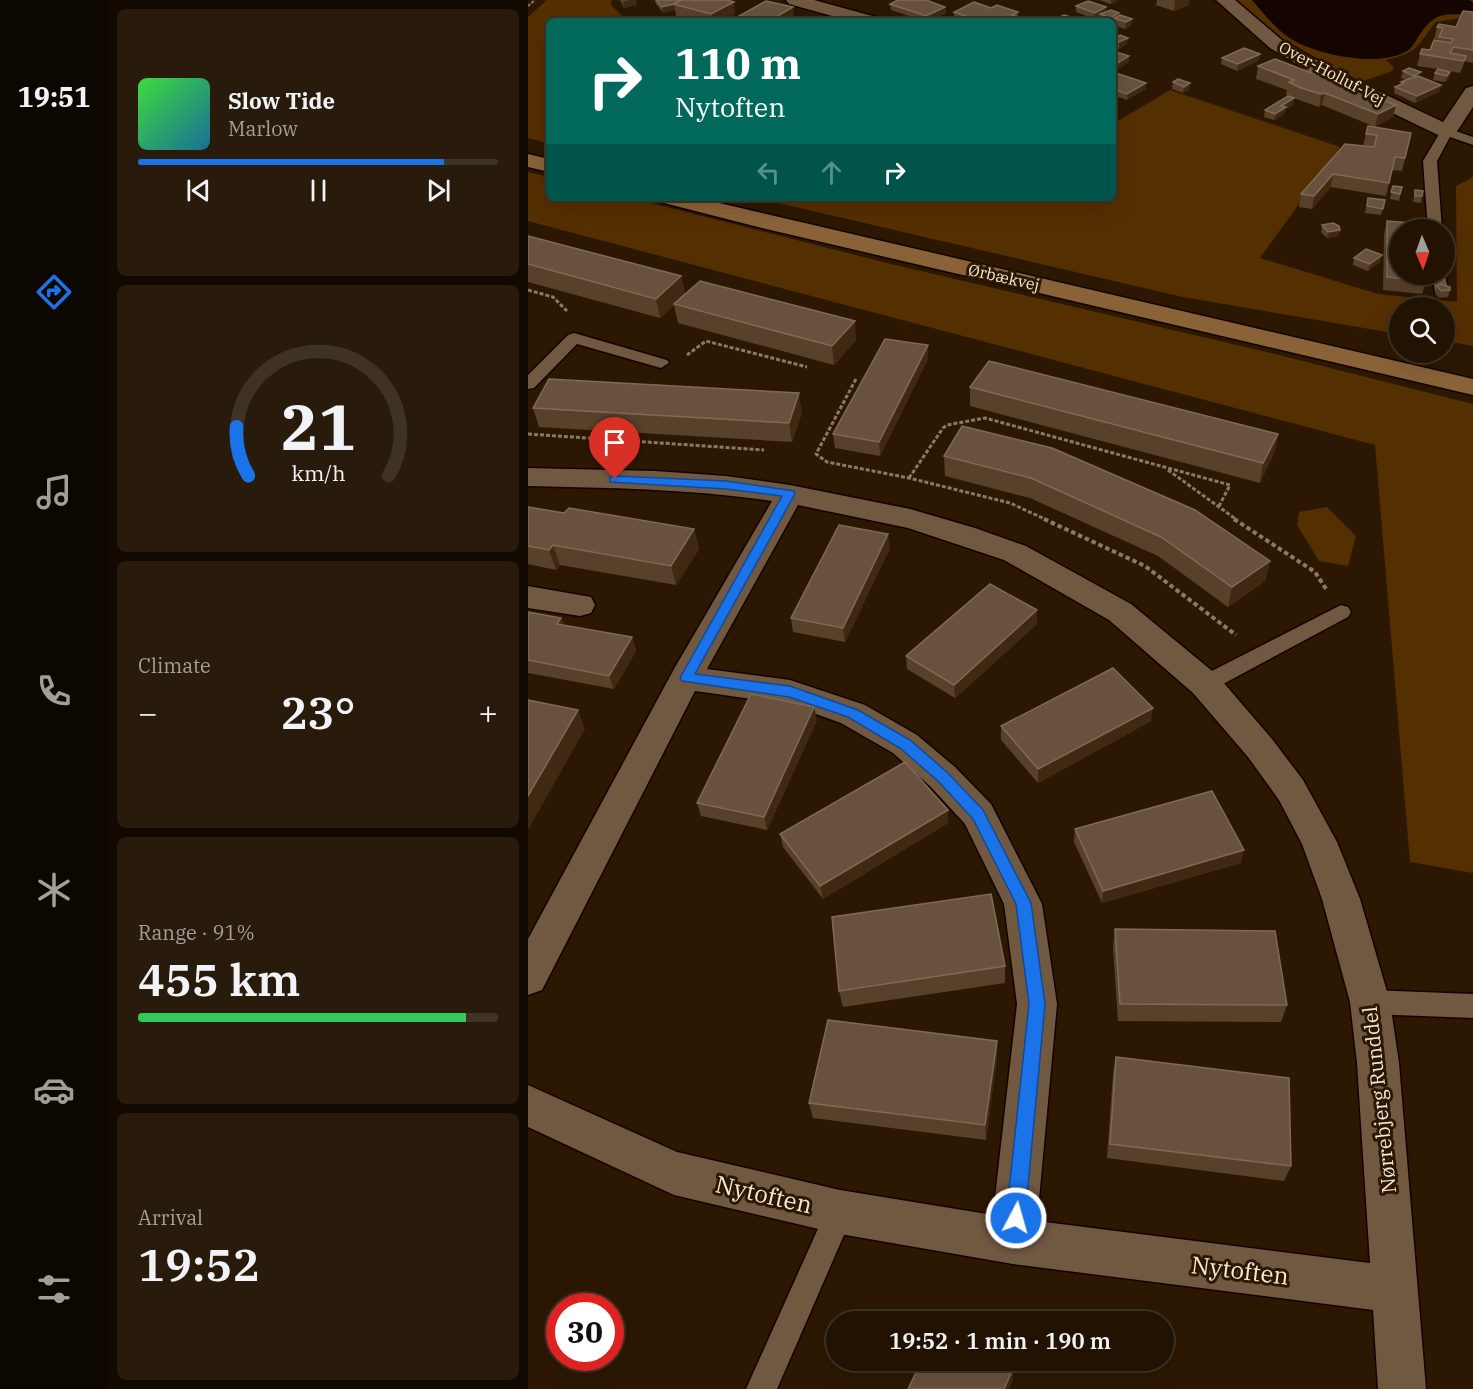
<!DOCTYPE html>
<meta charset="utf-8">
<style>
:root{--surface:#211202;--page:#291b0c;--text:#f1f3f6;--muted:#a29e99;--line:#3e3224;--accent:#1a73e8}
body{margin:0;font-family:"IBM Plex Serif",serif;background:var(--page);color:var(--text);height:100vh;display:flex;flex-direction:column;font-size:22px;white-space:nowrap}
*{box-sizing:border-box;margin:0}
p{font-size:20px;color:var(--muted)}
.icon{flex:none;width:33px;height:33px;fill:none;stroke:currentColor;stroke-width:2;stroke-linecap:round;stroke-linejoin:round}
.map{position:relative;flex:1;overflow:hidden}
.sheet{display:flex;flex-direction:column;gap:9px;padding:9px;background:#120a01;width:420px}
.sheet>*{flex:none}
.guide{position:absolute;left:18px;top:18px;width:570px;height:183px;border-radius:9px;box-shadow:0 6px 24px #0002,0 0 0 2px var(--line);background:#00695c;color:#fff;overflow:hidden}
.needle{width:39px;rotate:178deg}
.tools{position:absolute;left:861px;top:219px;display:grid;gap:12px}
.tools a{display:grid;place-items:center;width:66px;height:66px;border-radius:50%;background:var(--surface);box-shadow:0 6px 24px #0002,0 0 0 2px var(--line);font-size:30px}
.speed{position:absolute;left:18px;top:1293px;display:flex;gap:12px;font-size:30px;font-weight:700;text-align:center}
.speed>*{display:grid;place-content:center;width:78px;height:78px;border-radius:50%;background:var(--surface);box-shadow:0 6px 24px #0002,0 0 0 2px var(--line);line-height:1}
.speed .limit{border:9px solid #d22;background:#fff;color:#111}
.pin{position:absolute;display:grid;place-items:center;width:51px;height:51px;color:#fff;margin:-62px -26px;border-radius:50% 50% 50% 0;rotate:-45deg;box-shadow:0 0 6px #0007}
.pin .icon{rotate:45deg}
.me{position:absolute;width:66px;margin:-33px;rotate:6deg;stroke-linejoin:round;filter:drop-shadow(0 0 4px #0008)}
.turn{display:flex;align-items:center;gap:21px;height:126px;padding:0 30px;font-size:27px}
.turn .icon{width:78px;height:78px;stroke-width:2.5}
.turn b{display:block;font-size:42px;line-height:51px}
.lanes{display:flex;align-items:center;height:57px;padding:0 30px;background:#0003;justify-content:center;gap:30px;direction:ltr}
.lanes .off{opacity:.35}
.big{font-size:45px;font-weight:600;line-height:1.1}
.sheet .widget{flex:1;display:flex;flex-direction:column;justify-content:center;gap:9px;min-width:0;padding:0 21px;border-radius:9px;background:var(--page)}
.sheet .dial{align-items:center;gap:0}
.dial svg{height:156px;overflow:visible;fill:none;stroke:var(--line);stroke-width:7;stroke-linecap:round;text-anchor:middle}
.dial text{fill:var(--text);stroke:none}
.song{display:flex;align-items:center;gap:18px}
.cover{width:72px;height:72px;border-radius:9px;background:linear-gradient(135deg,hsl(120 70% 55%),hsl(200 70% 35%))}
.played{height:6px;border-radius:3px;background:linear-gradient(90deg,var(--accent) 85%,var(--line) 85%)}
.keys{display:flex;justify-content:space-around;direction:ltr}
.heat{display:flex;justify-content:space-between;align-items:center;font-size:33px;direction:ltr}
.charge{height:9px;border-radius:4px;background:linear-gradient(90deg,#34c759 91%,var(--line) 0)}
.trip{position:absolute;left:298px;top:1311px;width:348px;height:60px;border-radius:30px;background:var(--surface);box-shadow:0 6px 24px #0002,0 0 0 2px var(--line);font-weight:600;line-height:60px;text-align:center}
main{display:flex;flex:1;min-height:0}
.dock{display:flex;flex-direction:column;width:108px;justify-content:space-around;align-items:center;background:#0d0701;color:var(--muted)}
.dock .icon{width:42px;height:42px}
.dock .selected{color:var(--accent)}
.dock b{font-size:27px;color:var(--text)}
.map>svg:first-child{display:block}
</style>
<main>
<nav class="dock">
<b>19:51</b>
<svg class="icon selected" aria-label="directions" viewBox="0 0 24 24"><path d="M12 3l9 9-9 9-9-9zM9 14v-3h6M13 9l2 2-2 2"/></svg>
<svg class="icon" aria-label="music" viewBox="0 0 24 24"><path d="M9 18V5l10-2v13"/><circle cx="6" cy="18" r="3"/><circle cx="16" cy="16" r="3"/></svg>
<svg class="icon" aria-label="phone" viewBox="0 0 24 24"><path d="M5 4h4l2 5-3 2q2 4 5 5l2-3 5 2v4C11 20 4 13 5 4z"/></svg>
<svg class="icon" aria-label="climate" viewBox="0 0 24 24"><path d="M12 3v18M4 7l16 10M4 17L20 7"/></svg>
<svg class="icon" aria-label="car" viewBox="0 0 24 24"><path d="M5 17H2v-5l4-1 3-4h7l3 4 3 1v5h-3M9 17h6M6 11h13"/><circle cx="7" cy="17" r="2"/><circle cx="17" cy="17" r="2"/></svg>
<svg class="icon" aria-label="filters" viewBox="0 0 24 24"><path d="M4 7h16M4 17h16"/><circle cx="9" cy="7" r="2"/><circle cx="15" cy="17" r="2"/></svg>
</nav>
<section class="sheet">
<div class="widget">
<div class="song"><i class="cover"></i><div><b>Slow Tide</b><p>Marlow</p></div></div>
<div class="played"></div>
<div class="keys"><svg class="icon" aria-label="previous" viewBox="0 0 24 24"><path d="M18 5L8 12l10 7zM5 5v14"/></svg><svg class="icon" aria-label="pause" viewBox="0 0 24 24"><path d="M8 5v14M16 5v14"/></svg><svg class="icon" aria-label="next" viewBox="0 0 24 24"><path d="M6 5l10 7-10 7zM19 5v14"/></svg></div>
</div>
<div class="widget dial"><svg viewBox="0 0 100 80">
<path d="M14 69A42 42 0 1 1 86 69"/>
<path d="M14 69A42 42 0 0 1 8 44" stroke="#1a73e8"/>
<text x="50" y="56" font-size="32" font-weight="700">21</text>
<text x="50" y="72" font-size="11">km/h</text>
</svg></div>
<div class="widget"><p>Climate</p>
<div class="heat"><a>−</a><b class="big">23°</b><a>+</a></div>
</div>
<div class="widget"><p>Range · 91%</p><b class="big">455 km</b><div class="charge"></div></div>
<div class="widget"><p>Arrival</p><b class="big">19:52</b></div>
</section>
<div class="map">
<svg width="945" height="1389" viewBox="0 0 945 1389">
<rect width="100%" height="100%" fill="#2c1802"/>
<path fill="#542f00" d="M 19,0 L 84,0 L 83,5 L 99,21 L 21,21 L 21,144 L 0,138 L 0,17 Z
M 706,0 L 945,0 L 945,16 L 908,22 C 887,47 894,51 858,60 L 866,67 L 864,71 L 830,83 L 748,35 Z
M 642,90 L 812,147 L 732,258 L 850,294 L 929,302 L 928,186 L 945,177 L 945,346 L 917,341 L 916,308 L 872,308 L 871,334 L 655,297 L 229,198 L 585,198 L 585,124 Z
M 0,172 L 21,177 L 21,198 L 103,198 L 363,264 L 747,354 L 945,404 L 945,873 L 882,862 L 847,445 L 0,221 Z
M 799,507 L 828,536 L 820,566 L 791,561 L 769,525 L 771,512 Z"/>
<path fill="#140500" d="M 724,0 L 941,0 L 945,2 L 945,14 C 915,15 908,10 890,37 C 887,42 884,48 879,51 C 851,68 789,55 763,39 C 748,29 735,13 724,0 Z"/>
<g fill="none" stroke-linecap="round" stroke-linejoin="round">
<defs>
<path id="lane" d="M 919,128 L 945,137 L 945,145 L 922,137 L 909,161 L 914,230 L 900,230 L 895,161 L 914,129 Z
M 916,271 L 920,289 L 912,294 L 907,292 L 904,274 L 916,274 Z
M 46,333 L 139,360 L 141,363 L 133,368 L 49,344 L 6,388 L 0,389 L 0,375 L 40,335 Z
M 813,605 L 820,607 L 823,612 L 820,617 L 684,690 L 677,692 L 670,690 L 667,684 L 670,678 Z
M 842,990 L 945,994 L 945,1018 L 842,1014 L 833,1010 L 829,1002 L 833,994 Z
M 312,1198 L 322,1202 L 326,1212 L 249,1389 L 218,1389 L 302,1202 Z"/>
<path id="street" d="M 258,0 L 286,0 L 348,17 L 351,21 L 322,21 L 261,4 Z
M 688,0 L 707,0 L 754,40 L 806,70 L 915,122 L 938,88 L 945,86 L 945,107 L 926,136 L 912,136 L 792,78 L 742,48 Z
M 0,468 L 127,471 L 198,476 L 262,485 L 382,509 L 447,528 L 498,546 L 603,604 L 689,675 L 744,739 L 775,780 L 809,842 L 832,899 L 862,1002 L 871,1063 L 898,1389 L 850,1389 L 845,1310 L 485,1264 L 312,1234 L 146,1195 L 0,1127 L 0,1085 L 149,1152 L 312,1190 L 465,1215 L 489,1004 L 476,904 L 437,824 L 403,787 L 365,753 L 313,723 L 260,704 L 167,691 L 14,990 L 0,995 L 0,939 L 146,669 L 244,501 C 163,489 82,488 0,486 ZM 270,505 L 380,528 L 476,560 L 581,620 L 665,693 L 720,757 L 751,800 L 774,844 L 794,899 L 822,1002 L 829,1063 L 842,1263 L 509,1221 L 529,1004 L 514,904 L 463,804 L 427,767 L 389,735 L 337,705 L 262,680 L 179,669 Z
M 0,586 L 63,597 L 67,605 L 63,613 L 52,616 L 0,608 Z"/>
<path id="secondary" d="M 0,154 L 21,159 L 21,172 L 0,167 Z
M 133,198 L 170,198 L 945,379 L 945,395 L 230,227 L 136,203 Z"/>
</defs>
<use href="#lane" stroke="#130300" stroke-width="3"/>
<use href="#street" stroke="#130300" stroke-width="3"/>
<use href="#secondary" stroke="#130300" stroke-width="3"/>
<path stroke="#8b7967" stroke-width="2" stroke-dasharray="3 1.5" stroke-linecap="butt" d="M 0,6 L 7,0"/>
<path stroke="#8b7967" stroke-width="3" stroke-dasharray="4 2" stroke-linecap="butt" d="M 0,290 L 25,297 L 39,311
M 159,355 L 178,341 L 279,367
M 328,379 L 288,454 L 299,462 L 381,478 L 482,503 L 519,520
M 0,434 L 236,450
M 640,470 L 709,520
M 381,478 L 415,428 L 419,425 L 457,418 L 702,485 L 690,508"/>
<path stroke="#8b7967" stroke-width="4" stroke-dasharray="4.5 3" stroke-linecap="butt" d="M 516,519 L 617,566 L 708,635
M 706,519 L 787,572 L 798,589"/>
<use href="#lane" fill="#705841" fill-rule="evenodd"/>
<use href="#street" fill="#705841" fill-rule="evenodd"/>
<use href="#secondary" fill="#896238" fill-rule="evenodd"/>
</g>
<path fill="#57412b" d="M 92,0 L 108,0 L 109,5 L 96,8 Z
M 127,0 L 199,0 L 207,14 L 194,21 L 167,21 L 148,16 L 147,10 L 135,13 L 128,4 Z
M 571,0 L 590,0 L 583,4 Z
M 629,0 L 661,0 L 661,5 L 646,11 L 628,5 Z
M 362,4 L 417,7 L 418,13 L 400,21 L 396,21 L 363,10 Z
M 548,6 L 578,12 L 591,13 L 590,16 L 604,19 L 603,26 L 597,29 L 585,25 L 585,21 L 572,21 L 572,16 L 566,19 L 548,12 Z
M 463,8 L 490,12 L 490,17 L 501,21 L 426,21 L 426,12 Z
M 945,12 L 945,63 L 937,61 L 932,73 L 916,70 L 922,72 L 921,78 L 917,82 L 905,80 L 907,73 L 910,69 L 889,66 L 892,54 L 902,50 L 910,41 L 911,40 L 906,39 L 909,27 L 928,27 Z
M 585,39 L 599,44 L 591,49 L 585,47 Z
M 585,51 L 601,62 L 585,72 L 618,89 L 599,100 L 585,95 Z
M 694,58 L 731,60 L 709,71 L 693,64 Z
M 730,66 L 868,105 L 865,117 L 847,127 L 794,105 L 791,107 L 771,100 L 758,95 L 759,90 L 728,79 Z
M 875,71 L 892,77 L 913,85 L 911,92 L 887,103 L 866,93 L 867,87 L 873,85 L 873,82 L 878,80 L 873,78 Z
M 650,79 L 661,90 L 655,93 L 644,89 L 645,82 Z
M 766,98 L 765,105 L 757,109 L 756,114 L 746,120 L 736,117 L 737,110 Z
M 840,126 L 883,133 L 874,171 L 864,170 L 858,196 L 803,187 L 784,209 L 771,207 L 773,194 L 835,146 Z
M 865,186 L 874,187 L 871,201 L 862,199 Z
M 887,190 L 894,196 L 893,203 L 885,202 Z
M 840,198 L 857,200 L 853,215 L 837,213 Z
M 859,221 L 883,229 L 898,281 L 894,294 L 855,290 L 856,234 Z
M 794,225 L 812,230 L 810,236 L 799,238 L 793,232 Z
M 0,236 L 153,276 L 157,294 L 328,340 L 306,365 L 150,323 L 146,305 L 132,318 L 0,282 Z
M 854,255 L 852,262 L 840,271 L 825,265 L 826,258 Z
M 909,286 L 922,290 L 920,297 L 911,298 L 907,293 Z
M 400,359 L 352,456 L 307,448 L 305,434 Z
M 442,387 L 750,434 L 746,453 L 732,483 L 442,406 Z
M 5,408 L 274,412 L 264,442 L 11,427 Z
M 434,426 L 742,561 L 737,581 L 700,607 L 630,556 L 502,498 L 417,476 L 416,456 Z
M 0,507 L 36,513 L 166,529 L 171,549 L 148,585 L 32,565 L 28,570 L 0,564 Z
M 362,548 L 317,642 L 265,632 L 263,618 Z
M 0,612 L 33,618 L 36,625 L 104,637 L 108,651 L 86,689 L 0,673 Z
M 509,624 L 427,698 L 379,669 L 378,656 Z
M 289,720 L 239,830 L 173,816 L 169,803 Z
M 623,721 L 510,783 L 473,740 L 473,726 Z
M 420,823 L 295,899 L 255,847 L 252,834 Z
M 547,829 L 713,863 L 574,903 L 546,842 Z
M 587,929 L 759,1005 L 753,1022 L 590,1021 L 585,947 Z
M 477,966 L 477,983 L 315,1007 L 311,991 Z
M 469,1041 L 469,1057 L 458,1140 L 285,1118 L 281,1103 Z
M 588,1057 L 763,1166 L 756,1181 L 579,1158 L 585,1073 Z"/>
<path fill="#3f2913" d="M 102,0 L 108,0 L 109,5 L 96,8 L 95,2 Z
M 583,0 L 590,0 L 583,4 Z
M 647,0 L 661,0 L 661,5 L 646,11 Z
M 206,2 L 207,14 L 194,21 L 185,21 L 183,14 Z
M 146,4 L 147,10 L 135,13 L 134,7 Z
M 265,7 L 266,19 L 263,21 L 241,21 Z
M 417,7 L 418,13 L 398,21 L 398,16 Z
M 578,7 L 578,14 L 572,14 L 572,16 L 566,19 L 567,13 Z
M 591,13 L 590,19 L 586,18 L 585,22 L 585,21 L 582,21 L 582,18 Z
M 604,19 L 603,26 L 597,29 L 598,22 Z
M 600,38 L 599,44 L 591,49 L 591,42 Z
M 732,54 L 731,60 L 709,71 L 710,64 Z
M 601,56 L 601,62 L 585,72 L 585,66 Z
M 922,72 L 921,78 L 917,82 L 919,76 Z
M 618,83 L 618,89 L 599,100 L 599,94 Z
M 662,83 L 661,90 L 655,93 L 656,87 Z
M 913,85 L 911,92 L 887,103 L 889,96 Z
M 797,93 L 794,105 L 791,107 L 793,94 Z
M 766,98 L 765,105 L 757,109 L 756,114 L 746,120 L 747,114 L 753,106 Z
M 868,105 L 865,117 L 847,127 L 850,114 Z
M 805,174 L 803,187 L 784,209 L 786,196 Z
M 812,230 L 810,236 L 799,238 L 800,232 Z
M 854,255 L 852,262 L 840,271 L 842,264 Z
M 153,276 L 157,295 L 132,318 L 128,299 Z
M 327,321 L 328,340 L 306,365 L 304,346 Z
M 400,345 L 400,359 L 352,456 L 351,442 Z
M 271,393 L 274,412 L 264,442 L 261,423 Z
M 750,434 L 746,453 L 732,483 L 735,463 Z
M 166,529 L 171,549 L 148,585 L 143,566 Z
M 360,534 L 362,548 L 317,642 L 315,628 Z
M 25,545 L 32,565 L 28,570 L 21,550 Z
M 742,561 L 737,581 L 700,607 L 704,587 Z
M 509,610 L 509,624 L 427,698 L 426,685 Z
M 33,618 L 39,631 L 29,624 Z
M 104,637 L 108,651 L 86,689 L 81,676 Z
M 286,707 L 289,720 L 239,830 L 236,817 Z
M 625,708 L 623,721 L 510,783 L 510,769 Z
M 50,710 L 57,729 L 0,830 L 0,796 Z
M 420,810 L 420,823 L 295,899 L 292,886 Z
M 716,850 L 713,863 L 574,903 L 575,891 Z
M 469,1041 L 469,1057 L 458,1140 L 457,1125 Z
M 485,1369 L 485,1380 L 481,1389 L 476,1389 Z"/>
<path fill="#68523e" stroke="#7e6a56" stroke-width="1.5" d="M 128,0 L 153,0 L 146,4 L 134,7 Z
M 153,0 L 199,0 L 206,2 L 183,14 L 145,4 Z
M 370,0 L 398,0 L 417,7 L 398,16 L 362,4 Z
M 238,1 L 265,7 L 241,21 L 202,21 Z
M 560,1 L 578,7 L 567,13 L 548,6 Z
M 446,2 L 463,8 L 469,5 L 490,12 L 484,15 L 501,21 L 452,21 L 426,12 Z
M 583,10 L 591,13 L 582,18 L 572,14 Z
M 935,11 L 945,12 L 945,50 L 925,47 L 922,53 L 938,56 L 936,61 L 892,54 L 894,49 L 902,50 L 906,40 L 923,43 L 925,39 L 911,37 L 915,28 L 909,27 L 911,24 L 928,27 Z
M 536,15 L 546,18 L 541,21 L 524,21 Z
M 592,15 L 604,19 L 598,22 L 586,18 Z
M 592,35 L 600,38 L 591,42 L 585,40 L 585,39 Z
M 716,48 L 732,54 L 710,64 L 694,58 Z
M 585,51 L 601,56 L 585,66 Z
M 747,59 L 868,105 L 850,114 L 797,93 L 793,94 L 773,88 L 761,82 L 766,80 L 730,66 Z
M 881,68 L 893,72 L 886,76 L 875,71 Z
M 910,69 L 922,72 L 919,76 L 907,73 Z
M 585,72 L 618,83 L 599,94 L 585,89 Z
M 890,76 L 913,85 L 889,96 L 867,87 L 876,83 L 873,82 L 878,80 Z
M 650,79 L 662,83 L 656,87 L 645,82 Z
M 760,96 L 766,98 L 753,106 L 758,107 L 747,114 L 737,110 Z
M 840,126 L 883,133 L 877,158 L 867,157 L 861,183 L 805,174 L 786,196 L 773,194 L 817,144 L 846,147 L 849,135 L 838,134 Z
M 865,186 L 874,187 L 872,194 L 863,192 Z
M 887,190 L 895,191 L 894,196 L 887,196 Z
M 840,198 L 857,200 L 855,209 L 839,206 Z
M 859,221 L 883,223 L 883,229 L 892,230 L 872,230 L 872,274 L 897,274 L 898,281 L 859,277 Z
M 805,223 L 811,226 L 812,230 L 800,232 L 794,225 Z
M 0,236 L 153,276 L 128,299 L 0,264 Z
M 838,249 L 854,255 L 842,264 L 826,258 Z
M 172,281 L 327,321 L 304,346 L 146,304 Z
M 913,284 L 922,287 L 922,290 L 913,291 L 909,286 Z
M 357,339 L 400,345 L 351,442 L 305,434 Z
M 461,361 L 750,434 L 735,463 L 442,387 Z
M 21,379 L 271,393 L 261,423 L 5,408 Z
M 434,426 L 524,448 L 667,510 L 742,561 L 704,587 L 633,537 L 503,478 L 416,456 Z
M 0,507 L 36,513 L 41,508 L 166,529 L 143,566 L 25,545 L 21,550 L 0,546 Z
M 311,525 L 360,534 L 315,628 L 263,618 Z
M 462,584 L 509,610 L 426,685 L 378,656 Z
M 0,612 L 33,618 L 29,624 L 104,637 L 81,676 L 0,660 Z
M 585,668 L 625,708 L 510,769 L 473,726 Z
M 223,694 L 286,707 L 236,817 L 169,803 Z
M 0,700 L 50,710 L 0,796 Z
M 377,762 L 420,810 L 292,886 L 252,834 Z
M 684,791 L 716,850 L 575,891 L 547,829 Z
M 463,894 L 477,966 L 311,991 L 304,917 Z
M 587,929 L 747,931 L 759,1005 L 592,1004 Z
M 300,1020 L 469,1041 L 457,1125 L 281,1103 Z
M 588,1057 L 761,1078 L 763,1166 L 582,1144 Z
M 394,1360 L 469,1360 L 485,1369 L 476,1389 L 380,1389 Z"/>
<path fill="#1a73e8" stroke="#114b97" stroke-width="1.5" d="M 87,476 L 198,481 L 266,491 L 267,494 L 167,674 L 262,686 L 330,710 L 382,740 L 420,773 L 455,810 L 503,903 L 517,1004 L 497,1218 L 494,1224 L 488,1227 L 481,1224 L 478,1218 L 501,1004 L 488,904 L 445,819 L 410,781 L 372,748 L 320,717 L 261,697 L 154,681 L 152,678 L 254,496 L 198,489 L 82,482 L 82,477 Z"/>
<g text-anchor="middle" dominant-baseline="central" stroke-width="6" stroke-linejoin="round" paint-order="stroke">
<g font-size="16" fill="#f5e7d9" stroke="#2c1802">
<text transform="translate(804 73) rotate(28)">Over-Holluf-Vej</text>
<text transform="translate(476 277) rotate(13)">Ørbækvej</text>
</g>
<g font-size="20" fill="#f5e7d9" stroke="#2c1802">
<text transform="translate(851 1100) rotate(-96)">Nørrebjerg Runddel</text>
</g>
<g font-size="24" fill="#f5e7d9" stroke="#2c1802">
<text transform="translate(236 1194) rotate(13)">Nytoften</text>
<text transform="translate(712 1270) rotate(7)">Nytoften</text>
</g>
</g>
</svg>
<div class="tools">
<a><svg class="needle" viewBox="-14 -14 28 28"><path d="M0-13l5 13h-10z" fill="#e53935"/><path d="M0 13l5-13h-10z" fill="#a29e99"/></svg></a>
<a><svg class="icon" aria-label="search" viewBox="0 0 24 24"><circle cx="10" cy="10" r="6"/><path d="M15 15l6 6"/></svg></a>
</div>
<div class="speed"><div class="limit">30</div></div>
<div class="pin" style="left:87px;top:479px;background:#d93025"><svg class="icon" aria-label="arrive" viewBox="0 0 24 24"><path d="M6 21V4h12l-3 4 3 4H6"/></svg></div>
<svg class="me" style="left:488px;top:1218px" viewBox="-20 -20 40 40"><circle r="17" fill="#1a73e8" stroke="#fff" stroke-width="3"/><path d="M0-11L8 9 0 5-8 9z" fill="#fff"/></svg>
<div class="trip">19:52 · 1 min · 190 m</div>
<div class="guide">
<div class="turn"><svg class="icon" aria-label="right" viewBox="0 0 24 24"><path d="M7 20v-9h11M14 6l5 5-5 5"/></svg><div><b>110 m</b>Nytoften</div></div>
<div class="lanes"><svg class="icon off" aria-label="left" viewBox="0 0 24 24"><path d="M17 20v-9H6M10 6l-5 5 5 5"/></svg><svg class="icon off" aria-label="ahead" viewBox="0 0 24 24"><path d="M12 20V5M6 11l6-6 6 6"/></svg><svg class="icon" aria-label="right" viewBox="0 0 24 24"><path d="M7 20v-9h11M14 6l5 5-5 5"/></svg></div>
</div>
</div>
</main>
